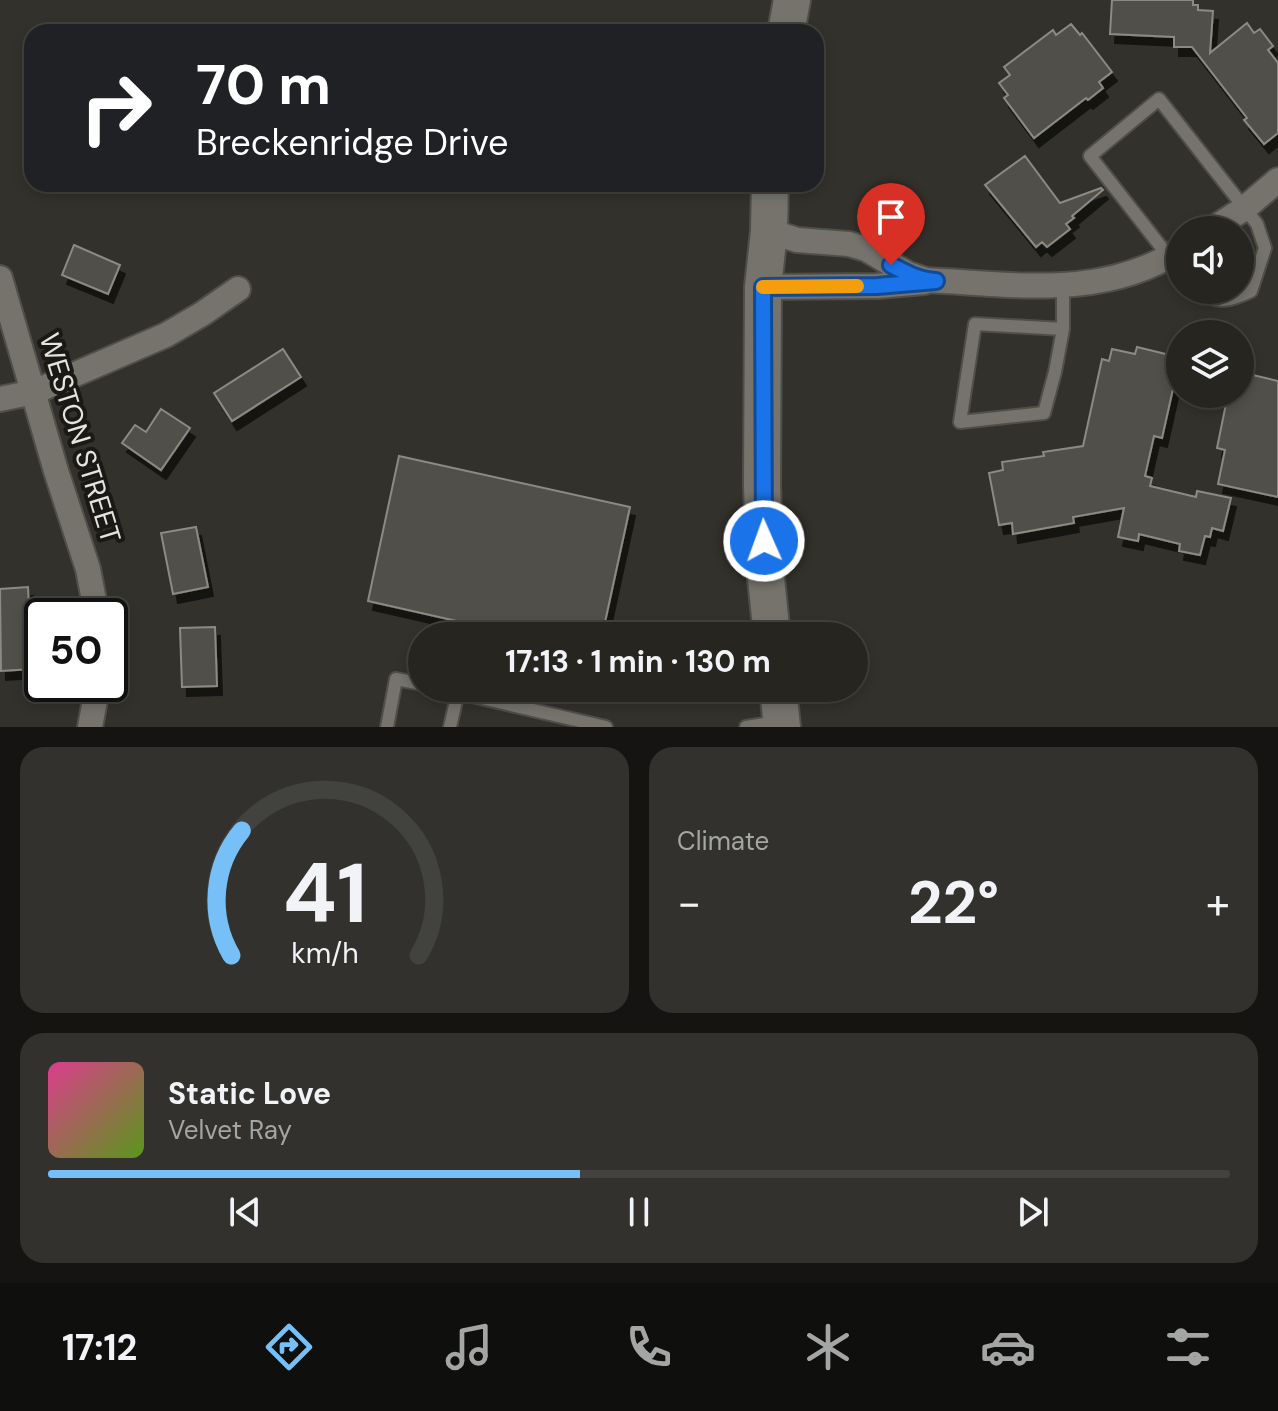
<!DOCTYPE html>
<meta charset="utf-8">
<style>
:root{--surface:#262520;--page:#32312d;--text:#f1f3f6;--muted:#a4a5a5;--line:#42423e;--accent:#77bff7}
body{margin:0;font-family:"DM Sans",sans-serif;background:var(--page);color:var(--text);height:100vh;display:flex;flex-direction:column;font-size:30px;white-space:nowrap}
*{box-sizing:border-box;margin:0}
p{font-size:26px;color:var(--muted)}
.icon{flex:none;width:44px;height:44px;fill:none;stroke:currentColor;stroke-width:2;stroke-linecap:round;stroke-linejoin:round}
.map{position:relative;height:727px;overflow:hidden}
.details{display:flex;flex-direction:column;gap:20px;padding:20px;background:#151412;flex:1}
.details>*{flex:none}
.guide{position:absolute;left:24px;top:24px;width:800px;height:168px;border-radius:24px;box-shadow:0 4px 12px #0003,0 0 0 2px var(--line);background:#202124;color:#fff;overflow:hidden}
.tools{position:absolute;left:1166px;top:216px;display:grid;gap:16px}
.tools a{display:grid;place-items:center;width:88px;height:88px;border-radius:50%;background:var(--surface);box-shadow:0 4px 12px #0003,0 0 0 2px var(--line);font-size:40px}
.speed{position:absolute;left:24px;top:598px;display:flex;gap:16px;font-size:40px;font-weight:700;text-align:center}
.speed>*{display:grid;place-content:center;width:104px;height:104px;border-radius:50%;background:var(--surface);box-shadow:0 4px 12px #0003,0 0 0 2px var(--line);line-height:1}
.speed .limit{border:4px solid #111;border-radius:12px;background:#fff;color:#111}
.pin{position:absolute;display:grid;place-items:center;width:68px;height:68px;color:#fff;margin:-82px -34px;border-radius:50% 50% 50% 0;rotate:-45deg;box-shadow:0 0 8px #0007}
.pin .icon{rotate:45deg}
.me{position:absolute;width:88px;margin:-44px;rotate:358deg;stroke-linejoin:round;filter:drop-shadow(0 0 6px #0008)}
.turn{display:flex;align-items:center;gap:28px;height:168px;padding:0 40px;font-size:36px}
.turn .icon{width:104px;height:104px;stroke-width:2.5}
.turn b{display:block;font-size:56px;line-height:68px}
.big{font-size:60px;font-weight:700;line-height:1.1}
.details .card{flex:1;display:flex;flex-direction:column;justify-content:center;gap:12px;min-width:0;padding:0 28px;border-radius:24px;background:var(--page)}
.details .dial{align-items:center;gap:0}
.dial svg{height:208px;overflow:visible;fill:none;stroke:var(--line);stroke-width:7;stroke-linecap:round;text-anchor:middle}
.dial text{fill:var(--text);stroke:none}
.song{display:flex;align-items:center;gap:24px}
.cover{width:96px;height:96px;border-radius:12px;background:linear-gradient(135deg,hsl(330 70% 55%),hsl(90 70% 35%))}
.played{height:8px;border-radius:4px;background:linear-gradient(90deg,var(--accent) 45%,var(--line) 45%)}
.keys{display:flex;justify-content:space-around;direction:ltr}
.heat{display:flex;justify-content:space-between;align-items:center;font-size:44px;direction:ltr}
.details .tiles{flex:1;display:grid;gap:20px;grid-template-columns:1fr 1fr}
.card:last-child{grid-column:span 2}
.trip{position:absolute;left:408px;top:622px;width:460px;height:80px;border-radius:40px;background:var(--surface);box-shadow:0 4px 12px #0003,0 0 0 2px var(--line);font-weight:700;line-height:80px;text-align:center}
.tabs{display:flex;height:128px;justify-content:space-around;align-items:center;background:#0f0f0d;color:var(--muted)}
.tabs .icon{width:56px;height:56px}
.tabs .on{color:var(--accent)}
.tabs b{font-size:36px;color:var(--text)}
.map>svg:first-child{display:block}
</style>
<div class="map">
<svg width="1278" height="727" viewBox="0 0 1278 727">
<defs>
<filter id="shadow"><feDropShadow dx="5" dy="9" stdDeviation="0" flood-color="#0009"/></filter>
</defs>
<rect width="100%" height="100%" fill="#33312b"/>
<path fill="#514f48" stroke="#8c8a83" stroke-width="2" filter="url(#shadow)" d="M 1112,0 L 1193,0 L 1193,5 L 1198,5 L 1198,10 L 1213,11 L 1210,53 L 1247,23 L 1254,33 L 1260,29 L 1273,46 L 1268,50 L 1278,63 L 1278,133 L 1264,144 L 1244,120 L 1247,118 L 1192,47 L 1174,47 L 1174,37 L 1110,34 Z
M 1071,24 L 1080,35 L 1082,33 L 1112,72 L 1099,82 L 1103,88 L 1088,100 L 1086,98 L 1034,138 L 1004,98 L 1008,95 L 999,83 L 1010,75 L 1004,67 L 1053,30 L 1056,35 Z
M 1025,156 L 1060,203 L 1101,188 L 1103,190 L 1072,216 L 1074,218 L 1066,224 L 1070,229 L 1047,247 L 1042,242 L 1036,247 L 985,185 Z
M 74,245 L 120,265 L 108,294 L 62,275 Z
M 1137,347 L 1174,356 L 1171,370 L 1177,371 L 1162,438 L 1154,436 L 1145,476 L 1152,478 L 1150,486 L 1196,497 L 1197,491 L 1231,498 L 1223,531 L 1212,528 L 1210,537 L 1205,536 L 1200,555 L 1179,551 L 1180,544 L 1139,534 L 1138,541 L 1118,537 L 1124,508 L 1073,517 L 1074,523 L 1013,534 L 1012,523 L 999,525 L 989,473 L 1003,470 L 1002,462 L 1044,456 L 1043,452 L 1083,446 L 1102,359 L 1109,361 L 1112,349 L 1135,354 Z
M 283,349 L 301,377 L 232,421 L 214,393 Z
M 1240,372 L 1278,381 L 1278,497 L 1218,484 L 1225,450 L 1217,448 L 1228,394 L 1240,394 Z
M 161,409 L 190,428 L 161,470 L 122,443 L 135,425 L 146,432 Z
M 399,456 L 630,507 L 602,636 L 467,636 L 470,624 L 368,601 Z
M 196,527 L 208,587 L 173,594 L 161,533 Z
M 28,587 L 32,669 L 1,671 L 0,589 Z
M 215,627 L 217,686 L 182,687 L 180,628 Z"/>
<g fill="none" stroke-linecap="round" stroke-linejoin="round">
<defs>
<path id="service" d="M 1180,271 L 1090,156 L 1159,99 L 1257,224 L 1265,248 L 1251,291 C 1232,300 1216,306 1199,290
M 1063,286 L 1063,329 L 1055,372 L 1044,413 L 960,422 L 975,324 L 1063,329
M 438,688 L 606,727
M 387,727 L 396,679 L 422,684
M 450,727 L 458,692
M 746,727 L 778,722"/>
<path id="minor" d="M 1211,230 L 1245,208 L 1278,180
M 769,231 L 797,240 L 849,244 L 866,249 L 908,274 L 926,280 C 1014,284 1102,300 1180,250
M 0,278 L 56,471 L 88,569 L 97,616
M 763,287 L 877,286 L 924,282
M 0,399 L 34,392 L 166,335 L 202,314 L 238,289
M 90,727 L 98,684"/>
<path id="secondary" d="M 786,32 L 792,0
M 770,184 L 769,231 L 763,287 L 762,485 L 765,569 L 772,636
M 778,688 L 782,727"/>
</defs>
<use href="#service" stroke="#504e49" stroke-width="16"/>
<use href="#minor" stroke="#504e49" stroke-width="28"/>
<use href="#secondary" stroke="#504e49" stroke-width="40"/>
<use href="#service" stroke="#75736c" stroke-width="12"/>
<use href="#minor" stroke="#75736c" stroke-width="24"/>
<use href="#secondary" stroke="#75736c" stroke-width="36"/>
</g>
<g fill="none" stroke-linecap="round" stroke-linejoin="round">
<defs>
<path id="route" d="M 764,541 L 763,287 L 877,286 L 936,281 C 919,280 906,273 891,265"/>
</defs>
<use href="#route" stroke="#114b97" stroke-width="20"/>
<use href="#route" stroke="#1a73e8" stroke-width="14"/>
<path stroke="#f59e0b" stroke-width="14" d="M 763,287 L 857,286"/>
</g>
<g text-anchor="middle" dominant-baseline="central" stroke-width="8" stroke-linejoin="round" paint-order="stroke">
<g font-size="28" fill="#e5e4e0" stroke="#1a1916">
<text transform="translate(80 438) rotate(73)">WESTON STREET</text>
</g>
</g>
</svg>
<div class="tools">
<a><svg class="icon" aria-label="sound" viewBox="0 0 24 24"><path d="M4 9h4l5-4v14l-5-4H4zM17 9q2 3 0 6"/></svg></a>
<a><svg class="icon" aria-label="layers" viewBox="0 0 24 24"><path d="M12 4l9 5-9 5-9-5zM3 14l9 5 9-5"/></svg></a>
</div>
<div class="speed"><div class="limit">50</div></div>
<div class="pin" style="left:891px;top:265px;background:#d93025"><svg class="icon" aria-label="arrive" viewBox="0 0 24 24"><path d="M6 21V4h12l-3 4 3 4H6"/></svg></div>
<svg class="me" style="left:764px;top:541px" viewBox="-20 -20 40 40"><circle r="17" fill="#1a73e8" stroke="#fff" stroke-width="3"/><path d="M0-11L8 9 0 5-8 9z" fill="#fff"/></svg>
<div class="trip">17:13 · 1 min · 130 m</div>
<div class="guide">
<div class="turn"><svg class="icon" aria-label="right" viewBox="0 0 24 24"><path d="M7 20v-9h11M14 6l5 5-5 5"/></svg><div><b>70 m</b>Breckenridge Drive</div></div>
</div>
</div>
<section class="details">
<div class="tiles">
<div class="card dial"><svg viewBox="0 0 100 80">
<path d="M14 69A42 42 0 1 1 86 69"/>
<path d="M14 69A42 42 0 0 1 18 21" stroke="#77bff7"/>
<text x="50" y="56" font-size="32" font-weight="700">41</text>
<text x="50" y="72" font-size="11">km/h</text>
</svg></div>
<div class="card"><p>Climate</p>
<div class="heat"><a>−</a><b class="big">22°</b><a>+</a></div>
</div>
<div class="card">
<div class="song"><i class="cover"></i><div><b>Static Love</b><p>Velvet Ray</p></div></div>
<div class="played"></div>
<div class="keys"><svg class="icon" aria-label="previous" viewBox="0 0 24 24"><path d="M18 5L8 12l10 7zM5 5v14"/></svg><svg class="icon" aria-label="pause" viewBox="0 0 24 24"><path d="M8 5v14M16 5v14"/></svg><svg class="icon" aria-label="next" viewBox="0 0 24 24"><path d="M6 5l10 7-10 7zM19 5v14"/></svg></div>
</div>
</div>
</section>
<nav class="tabs">
<b>17:12</b>
<svg class="icon on" aria-label="directions" viewBox="0 0 24 24"><path d="M12 3l9 9-9 9-9-9zM9 14v-3h6M13 9l2 2-2 2"/></svg>
<svg class="icon" aria-label="music" viewBox="0 0 24 24"><path d="M9 18V5l10-2v13"/><circle cx="6" cy="18" r="3"/><circle cx="16" cy="16" r="3"/></svg>
<svg class="icon" aria-label="phone" viewBox="0 0 24 24"><path d="M5 4h4l2 5-3 2q2 4 5 5l2-3 5 2v4C11 20 4 13 5 4z"/></svg>
<svg class="icon" aria-label="climate" viewBox="0 0 24 24"><path d="M12 3v18M4 7l16 10M4 17L20 7"/></svg>
<svg class="icon" aria-label="car" viewBox="0 0 24 24"><path d="M5 17H2v-5l4-1 3-4h7l3 4 3 1v5h-3M9 17h6M6 11h13"/><circle cx="7" cy="17" r="2"/><circle cx="17" cy="17" r="2"/></svg>
<svg class="icon" aria-label="filters" viewBox="0 0 24 24"><path d="M4 7h16M4 17h16"/><circle cx="9" cy="7" r="2"/><circle cx="15" cy="17" r="2"/></svg>
</nav>
